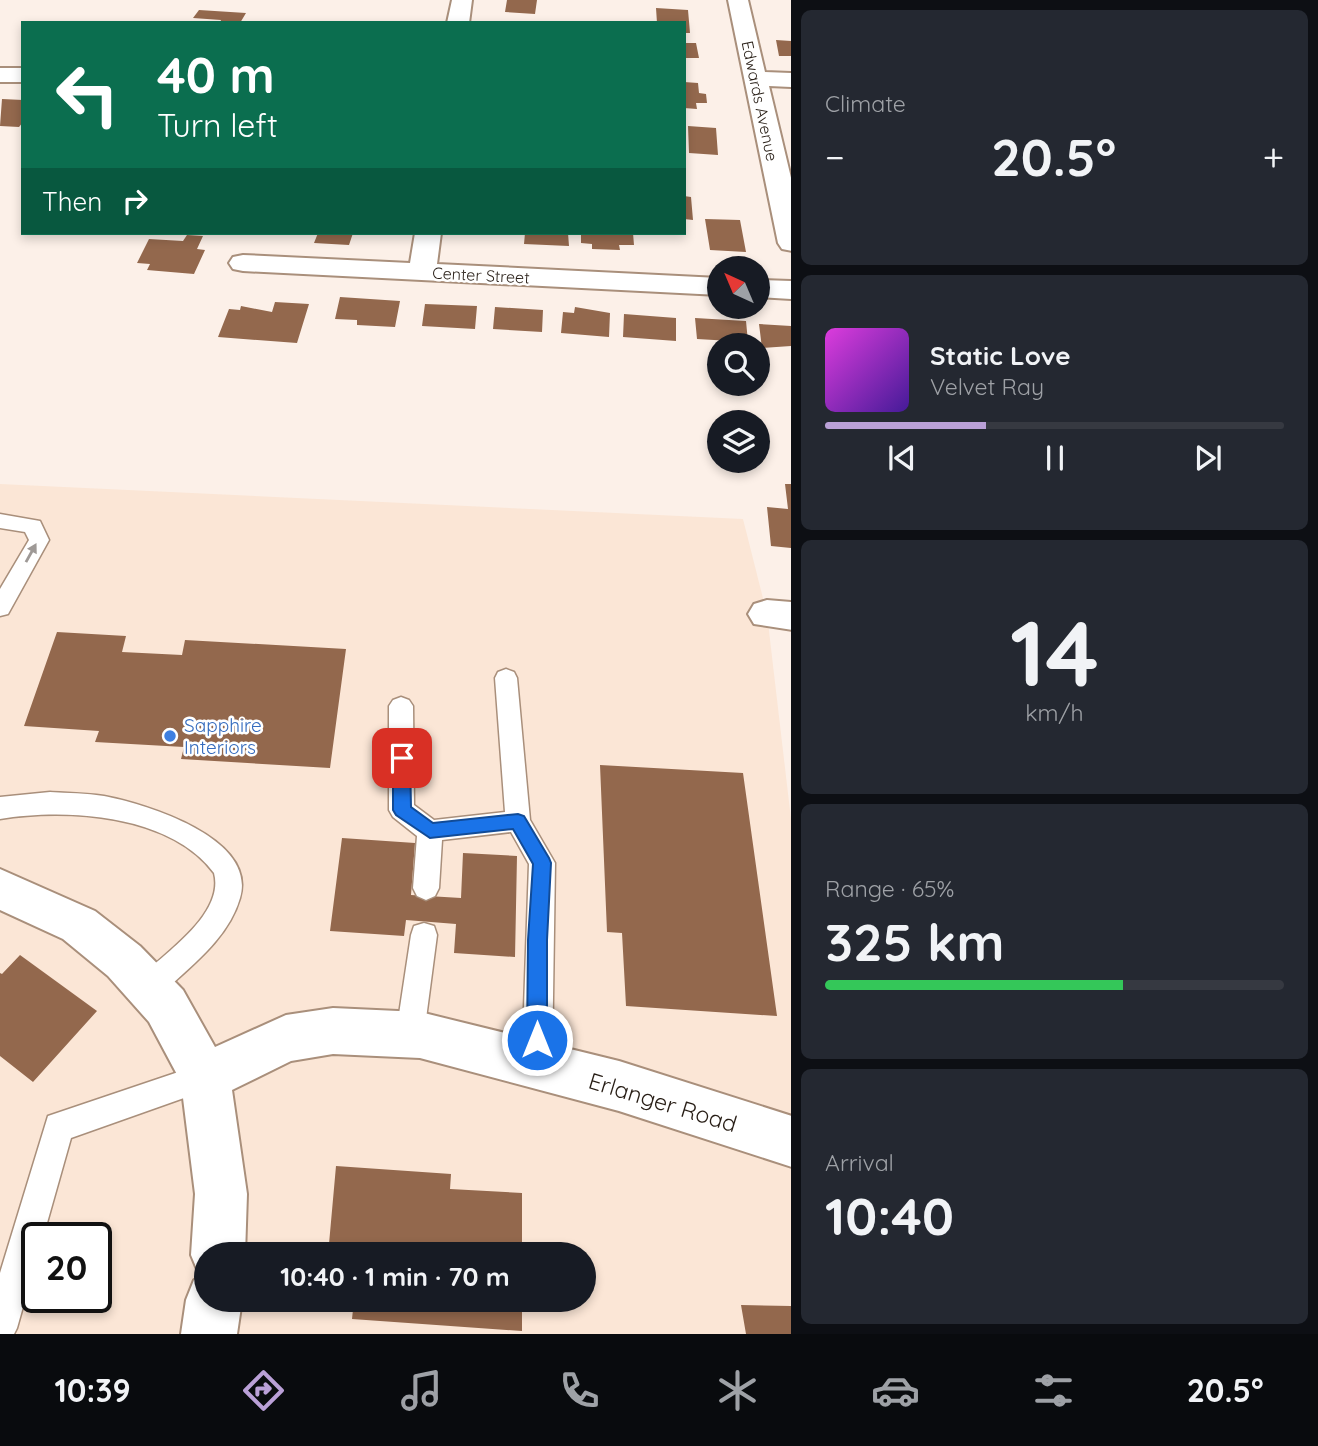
<!DOCTYPE html>
<meta charset="utf-8">
<style>
:root{--surface:#171b24;--page:#242831;--text:#f1f3f6;--muted:#9ea1a6;--line:#363941;--accent:#baa0d7}
body{margin:0;font-family:Quicksand,sans-serif;background:var(--page);color:var(--text);height:100vh;display:flex;flex-direction:column;font-size:26px;white-space:nowrap}
*{box-sizing:border-box;margin:0}
p{font-size:23px;color:var(--muted)}
.icon{flex:none;width:38px;height:38px;fill:none;stroke:currentColor;stroke-width:2;stroke-linecap:round;stroke-linejoin:round}
.map{position:relative;flex:1;overflow:hidden}
.side{display:flex;flex-direction:column;gap:10px;padding:10px;background:#0d0f14;width:527px}
.side>*{flex:none}
.top-card{position:absolute;left:21px;top:21px;width:665px;height:214px;border-radius:0px;box-shadow:0 4px 10px #0003;background:#0b6e4f;color:#fff;overflow:hidden}
.needle{width:46px;rotate:316deg}
.fabs{position:absolute;left:707px;top:256px;display:grid;gap:14px}
.fabs a{display:grid;place-items:center;width:63px;height:63px;border-radius:50%;background:var(--surface);box-shadow:0 4px 10px #0003;font-size:35px}
.speed{position:absolute;left:21px;top:1222px;display:flex;gap:14px;font-size:35px;font-weight:700;text-align:center}
.speed>*{display:grid;place-content:center;width:91px;height:91px;border-radius:50%;background:var(--surface);box-shadow:0 4px 10px #0003;line-height:1}
.speed .limit{border:4px solid #111;border-radius:10px;background:#fff;color:#111}
.pin{position:absolute;display:grid;place-items:center;width:60px;height:60px;color:#fff;margin:-30px;border-radius:14px;box-shadow:0 4px 10px #0006}
.me{position:absolute;width:77px;margin:-38px;rotate:0deg;stroke-linejoin:round;filter:drop-shadow(0 0 5px #0008)}
.turn{display:flex;align-items:center;gap:24px;height:147px;padding:0 21px;font-size:32px}
.turn .icon{width:91px;height:91px;stroke-width:2.5}
.turn b{display:block;font-size:49px;line-height:60px}
.then{display:flex;align-items:center;height:66px;padding:0 21px;background:#0003;gap:14px;font-size:26px}
.big{font-size:52px;font-weight:700;line-height:1.1}
.side .card{flex:1;display:flex;flex-direction:column;justify-content:center;gap:10px;min-width:0;padding:0 24px;border-radius:10px;background:var(--page)}
.side .dial{align-items:center;gap:0}
.dial b{font-size:91px;line-height:1}
.song{display:flex;align-items:center;gap:21px}
.cover{width:84px;height:84px;border-radius:10px;background:linear-gradient(135deg,hsl(300 70% 55%),hsl(260 70% 35%))}
.played{height:7px;border-radius:4px;background:linear-gradient(90deg,var(--accent) 35%,var(--line) 35%)}
.keys{display:flex;justify-content:space-around;direction:ltr}
.heat{display:flex;justify-content:space-between;align-items:center;font-size:38px;direction:ltr}
.charge{height:10px;border-radius:5px;background:linear-gradient(90deg,#34c759 65%,var(--line) 0)}
.trip{position:absolute;left:194px;top:1242px;width:402px;height:70px;border-radius:35px;background:var(--surface);box-shadow:0 4px 10px #0003;font-weight:700;line-height:70px;text-align:center}
.menu{display:flex;height:112px;justify-content:space-around;align-items:center;background:#090b0e;color:var(--muted)}
.menu .icon{width:49px;height:49px}
.menu .active{color:var(--accent)}
.menu b{font-size:32px;color:var(--text)}
main{display:flex;flex:1;min-height:0}
.map>svg:first-child{display:block}
</style>
<main>
<div class="map">
<svg width="792" height="1334" viewBox="0 0 792 1334">
<rect width="100%" height="100%" fill="#fcf0e8"/>
<path fill="#fbe6d6" fill-rule="evenodd" d="M 0,484 L 743,519 L 767,614 L 791,819 L 791,1334 L 0,1334 ZM 37,1237 L 96,1237 L 96,1297 L 37,1297 ZM 206,1255 L 584,1255 L 584,1300 L 206,1300 Z"/>
<path fill="#93684d" d="M 507,0 L 537,0 L 535,14 L 505,12 Z
M 656,8 L 688,10 L 690,33 L 684,33 L 684,23 L 657,23 Z
M 199,10 L 246,13 L 240,23 L 220,23 L 221,20 L 193,18 Z
M 776,40 L 792,41 L 792,56 L 779,56 Z
M 684,43 L 696,43 L 699,58 L 684,58 Z
M 684,82 L 698,83 L 699,93 L 706,94 L 707,103 L 696,103 L 697,109 L 684,108 Z
M 2,99 L 23,100 L 23,122 L 19,127 L 0,126 Z
M 688,126 L 716,128 L 718,155 L 689,153 Z
M 684,196 L 691,197 L 693,220 L 684,219 Z
M 705,219 L 740,220 L 746,252 L 710,250 Z
M 318,233 L 353,233 L 349,245 L 314,243 Z
M 525,233 L 568,233 L 569,246 L 524,244 Z
M 581,233 L 633,233 L 634,245 L 619,245 L 620,250 L 592,249 L 592,244 L 581,243 Z
M 187,235 L 203,236 L 197,249 L 205,250 L 194,274 L 147,270 L 150,264 L 137,263 L 149,239 L 183,241 Z
M 340,297 L 400,301 L 395,327 L 357,325 L 357,320 L 335,319 Z
M 275,302 L 309,304 L 297,343 L 218,337 L 229,309 L 240,310 L 241,306 L 272,312 Z
M 425,304 L 477,306 L 475,329 L 422,326 Z
M 495,307 L 543,310 L 542,332 L 493,329 Z
M 575,307 L 610,313 L 609,337 L 561,333 L 563,312 L 574,313 Z
M 624,314 L 676,318 L 676,341 L 623,337 Z
M 695,318 L 746,321 L 748,342 L 697,339 Z
M 759,324 L 792,326 L 792,346 L 762,348 Z
M 785,484 L 792,484 L 792,548 L 771,546 L 767,507 L 788,509 Z
M 57,632 L 126,636 L 122,652 L 182,655 L 185,640 L 346,649 L 330,768 L 181,759 L 184,747 L 95,742 L 99,731 L 24,726 Z
M 600,765 L 743,773 L 777,1016 L 626,1006 L 622,933 L 607,932 Z
M 342,838 L 415,843 L 411,895 L 461,898 L 463,853 L 517,856 L 515,957 L 454,953 L 456,924 L 406,920 L 404,936 L 330,931 Z
M 20,955 L 97,1011 L 33,1082 L 0,1056 L 0,973 L 2,974 Z
M 336,1166 L 451,1174 L 450,1189 L 522,1193 L 522,1255 L 328,1255 Z
M 354,1300 L 522,1300 L 522,1331 L 352,1319 Z
M 741,1305 L 792,1306 L 792,1334 L 746,1334 Z"/>
<g fill="none" stroke-linecap="round" stroke-linejoin="round">
<defs>
<path id="service" d="M 0,514 L 40,521 L 49,540 L 8,614 L 0,616 L 0,589 L 29,540 L 25,532 L 0,528 Z
M 506,669 L 514,672 L 517,678 L 530,820 L 555,863 L 552,1065 L 547,1075 L 537,1079 L 527,1075 L 522,1065 L 529,864 L 511,832 L 442,840 L 439,888 L 435,896 L 426,900 L 417,896 L 413,888 L 417,836 L 393,817 L 389,810 L 389,706 L 393,700 L 401,697 L 409,700 L 413,706 L 414,805 L 434,820 L 505,812 L 495,678 L 498,672 Z
M 50,792 C 68,793 86,793 104,796 C 146,804 258,838 240,898 C 228,940 188,968 159,996 L 149,1000 L 139,996 L 135,987 L 139,978 C 165,953 225,914 214,873 C 170,814 66,808 0,819 L 0,797 Z
M 424,923 L 434,926 L 437,935 L 424,1034 L 420,1044 L 410,1048 L 400,1044 L 396,1034 L 411,935 L 414,926 Z
M 205,1063 L 215,1067 L 220,1077 L 215,1087 L 71,1138 L 43,1237 L 37,1237 L 37,1257 L 17,1328 L 14,1334 L 0,1334 L 0,1273 L 48,1116 Z"/>
<path id="minor" d="M 452,0 L 472,0 L 469,23 L 447,23 Z
M 728,0 L 748,0 L 765,72 L 792,73 L 792,87 L 769,86 L 792,182 L 792,251 L 782,249 L 778,243 Z
M 0,68 L 23,68 L 23,82 L 0,82 Z
M 415,233 L 441,233 L 437,264 L 719,278 L 719,295 L 243,271 L 233,269 L 229,263 L 233,257 L 243,255 L 410,263 Z
M 758,280 L 792,281 L 792,299 L 758,297 Z
M 767,600 L 792,602 L 792,630 L 754,624 L 748,614 L 754,604 Z
M 0,869 L 95,911 L 140,946 L 183,990 L 215,1047 L 286,1015 L 333,1008 L 420,1012 L 619,1061 L 792,1116 L 792,1167 L 619,1111 L 420,1058 L 333,1054 L 291,1061 L 232,1090 L 247,1194 L 245,1255 L 206,1255 L 206,1300 L 242,1300 L 237,1334 L 181,1334 L 186,1300 L 194,1280 L 204,1276 L 199,1274 L 191,1255 L 195,1194 L 181,1082 L 149,1022 L 108,976 L 63,939 L 0,910 Z"/>
</defs>
<use href="#service" stroke="#a98f7b" stroke-width="3"/>
<use href="#minor" stroke="#a98f7b" stroke-width="4"/>
<use href="#service" fill="#fff" fill-rule="evenodd"/>
<use href="#minor" fill="#fff" fill-rule="evenodd"/>
</g>
<defs><path id="oneway-solid" d="M-6-.8H1V-3.2L6.5 0L1 3.2V.8H-6Z" transform="scale(1.75)"/></defs>
<use fill="#9e9996" href="#oneway-solid" transform="translate(31 553) rotate(-61)"/>
<path fill="#1a73e8" stroke="#114b97" stroke-width="2" d="M 402,751 L 408,753 L 410,758 L 411,807 L 433,823 L 518,814 L 524,816 L 549,858 L 551,863 L 547,940 L 547,1040 L 545,1047 L 537,1050 L 530,1047 L 527,1040 L 528,940 L 533,864 L 513,829 L 430,838 L 396,815 L 393,810 L 393,758 L 396,753 Z"/>
<circle fill="#3f7fe0" stroke="#fff" stroke-width="2.5" cx="170" cy="736" r="7"/>
<g text-anchor="middle" dominant-baseline="central" stroke-width="5" stroke-linejoin="round" paint-order="stroke">
<g font-size="16" fill="#271d15" stroke="#fff">
<text transform="translate(760 101) rotate(78)">Edwards Avenue</text>
<text transform="translate(481 275) rotate(3)">Center Street</text>
</g>
<g font-size="19" fill="#366cbe" stroke="#fff" text-anchor="start">
<text x="184" y="725">Sapphire<tspan x="184" dy="22">Interiors</tspan></text>
</g>
<g font-size="23" fill="#271d15" stroke="#fff">
<text transform="translate(663 1102) rotate(17)">Erlanger Road</text>
</g>
</g>
</svg>
<div class="fabs">
<a><svg class="needle" viewBox="-14 -14 28 28"><path d="M0-13l5 13h-10z" fill="#e53935"/><path d="M0 13l5-13h-10z" fill="#9ea1a6"/></svg></a>
<a><svg class="icon" aria-label="search" viewBox="0 0 24 24"><circle cx="10" cy="10" r="6"/><path d="M15 15l6 6"/></svg></a>
<a><svg class="icon" aria-label="layers" viewBox="0 0 24 24"><path d="M12 4l9 5-9 5-9-5zM3 14l9 5 9-5"/></svg></a>
</div>
<div class="speed"><div class="limit">20</div></div>
<div class="pin" style="left:402px;top:758px;background:#d93025"><svg class="icon" aria-label="arrive" viewBox="0 0 24 24"><path d="M6 21V4h12l-3 4 3 4H6"/></svg></div>
<svg class="me" style="left:537px;top:1040px" viewBox="-20 -20 40 40"><circle r="17" fill="#1a73e8" stroke="#fff" stroke-width="3"/><path d="M0-11L8 9 0 5-8 9z" fill="#fff"/></svg>
<div class="trip">10:40 · 1 min · 70 m</div>
<div class="top-card">
<div class="turn"><svg class="icon" aria-label="left" viewBox="0 0 24 24"><path d="M17 20v-9H6M10 6l-5 5 5 5"/></svg><div><b>40 m</b>Turn left</div></div>
<div class="then">Then<svg class="icon" aria-label="right" viewBox="0 0 24 24"><path d="M7 20v-9h11M14 6l5 5-5 5"/></svg></div>
</div>
</div>
<section class="side">
<div class="card"><p>Climate</p>
<div class="heat"><a>−</a><b class="big">20.5°</b><a>+</a></div>
</div>
<div class="card">
<div class="song"><i class="cover"></i><div><b>Static Love</b><p>Velvet Ray</p></div></div>
<div class="played"></div>
<div class="keys"><svg class="icon" aria-label="previous" viewBox="0 0 24 24"><path d="M18 5L8 12l10 7zM5 5v14"/></svg><svg class="icon" aria-label="pause" viewBox="0 0 24 24"><path d="M8 5v14M16 5v14"/></svg><svg class="icon" aria-label="next" viewBox="0 0 24 24"><path d="M6 5l10 7-10 7zM19 5v14"/></svg></div>
</div>
<div class="card dial"><b>14</b><p>km/h</p></div>
<div class="card"><p>Range · 65%</p><b class="big">325 km</b><div class="charge"></div></div>
<div class="card"><p>Arrival</p><b class="big">10:40</b></div>
</section>
</main>
<nav class="menu">
<b>10:39</b>
<svg class="icon active" aria-label="directions" viewBox="0 0 24 24"><path d="M12 3l9 9-9 9-9-9zM9 14v-3h6M13 9l2 2-2 2"/></svg>
<svg class="icon" aria-label="music" viewBox="0 0 24 24"><path d="M9 18V5l10-2v13"/><circle cx="6" cy="18" r="3"/><circle cx="16" cy="16" r="3"/></svg>
<svg class="icon" aria-label="phone" viewBox="0 0 24 24"><path d="M5 4h4l2 5-3 2q2 4 5 5l2-3 5 2v4C11 20 4 13 5 4z"/></svg>
<svg class="icon" aria-label="climate" viewBox="0 0 24 24"><path d="M12 3v18M4 7l16 10M4 17L20 7"/></svg>
<svg class="icon" aria-label="car" viewBox="0 0 24 24"><path d="M5 17H2v-5l4-1 3-4h7l3 4 3 1v5h-3M9 17h6M6 11h13"/><circle cx="7" cy="17" r="2"/><circle cx="17" cy="17" r="2"/></svg>
<svg class="icon" aria-label="filters" viewBox="0 0 24 24"><path d="M4 7h16M4 17h16"/><circle cx="9" cy="7" r="2"/><circle cx="15" cy="17" r="2"/></svg>
<b>20.5°</b>
</nav>
